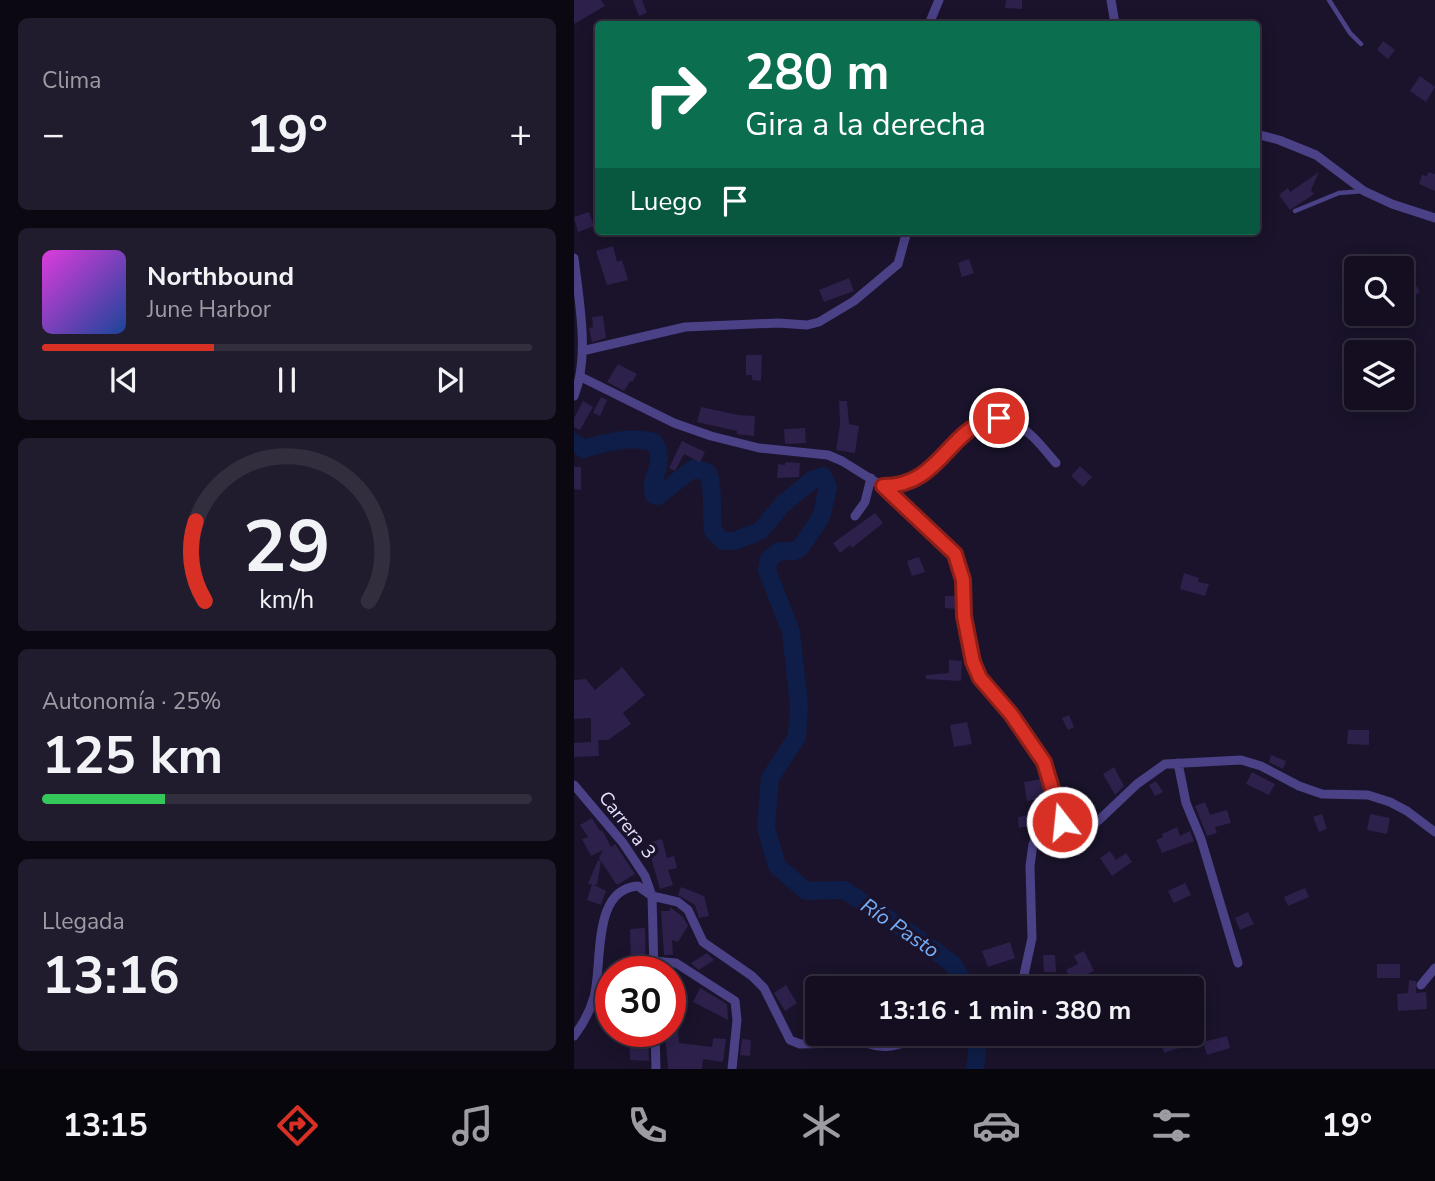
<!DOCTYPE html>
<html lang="es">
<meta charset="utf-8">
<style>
:root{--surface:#140e20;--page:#211c2d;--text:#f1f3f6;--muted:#9d9ca5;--line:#332e3e;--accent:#d93025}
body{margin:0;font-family:"Nunito Sans",sans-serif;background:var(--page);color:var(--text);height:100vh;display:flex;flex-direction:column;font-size:26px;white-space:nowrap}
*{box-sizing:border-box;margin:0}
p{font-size:23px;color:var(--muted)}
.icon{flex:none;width:38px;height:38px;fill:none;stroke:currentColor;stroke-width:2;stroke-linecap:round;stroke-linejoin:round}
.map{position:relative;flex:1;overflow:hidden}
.drawer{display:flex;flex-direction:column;gap:18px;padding:18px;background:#0b0812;width:574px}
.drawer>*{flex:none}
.guide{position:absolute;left:21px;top:21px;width:665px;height:214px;border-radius:7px;box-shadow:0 4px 18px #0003,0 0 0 2px var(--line);background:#0b6e4f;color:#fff;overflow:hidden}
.buttons{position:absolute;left:770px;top:256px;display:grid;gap:14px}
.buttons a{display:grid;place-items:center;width:70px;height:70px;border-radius:7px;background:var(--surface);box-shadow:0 4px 18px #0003,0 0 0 2px var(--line);font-size:35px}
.speed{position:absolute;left:21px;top:956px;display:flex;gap:14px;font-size:35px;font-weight:700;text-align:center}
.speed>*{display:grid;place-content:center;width:91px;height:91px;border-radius:50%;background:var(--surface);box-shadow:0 4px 18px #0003,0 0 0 2px var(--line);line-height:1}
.speed .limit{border:10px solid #d22;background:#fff;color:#111}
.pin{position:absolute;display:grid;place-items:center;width:60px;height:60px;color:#fff;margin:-30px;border:4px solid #fff;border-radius:50%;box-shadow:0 2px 7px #0007}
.me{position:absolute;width:77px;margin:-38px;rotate:344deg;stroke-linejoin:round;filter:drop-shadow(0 0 5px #0008)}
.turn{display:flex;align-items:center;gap:24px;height:147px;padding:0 35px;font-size:32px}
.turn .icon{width:91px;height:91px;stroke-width:2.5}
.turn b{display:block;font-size:49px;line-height:60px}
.then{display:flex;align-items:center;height:66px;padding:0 35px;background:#0003;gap:14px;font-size:26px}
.big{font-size:52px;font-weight:700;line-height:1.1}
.drawer .tile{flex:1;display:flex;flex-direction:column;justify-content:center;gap:10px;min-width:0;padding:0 24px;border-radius:10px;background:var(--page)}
.drawer .dial{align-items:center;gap:0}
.dial svg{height:182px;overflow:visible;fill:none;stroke:var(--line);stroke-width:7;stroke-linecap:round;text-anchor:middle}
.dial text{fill:var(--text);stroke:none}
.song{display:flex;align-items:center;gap:21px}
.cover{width:84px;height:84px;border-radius:10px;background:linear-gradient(135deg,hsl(300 70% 55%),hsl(220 70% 35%))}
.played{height:7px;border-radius:4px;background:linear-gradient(90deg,var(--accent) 35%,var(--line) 35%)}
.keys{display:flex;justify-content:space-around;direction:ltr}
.heat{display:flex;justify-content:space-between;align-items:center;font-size:38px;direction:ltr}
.charge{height:10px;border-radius:5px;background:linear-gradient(90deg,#34c759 25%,var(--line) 0)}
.trip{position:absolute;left:231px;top:976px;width:399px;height:70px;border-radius:7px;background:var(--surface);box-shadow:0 4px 18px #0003,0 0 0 2px var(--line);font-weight:700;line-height:70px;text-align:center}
.tab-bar{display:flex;height:112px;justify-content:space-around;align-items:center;background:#08060d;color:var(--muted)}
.tab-bar .icon{width:49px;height:49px}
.tab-bar .selected{color:var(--accent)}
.tab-bar b{font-size:32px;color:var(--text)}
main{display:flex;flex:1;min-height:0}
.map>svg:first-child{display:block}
</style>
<main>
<section class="drawer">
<div class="tile"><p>Clima</p>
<div class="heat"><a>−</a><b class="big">19°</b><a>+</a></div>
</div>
<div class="tile">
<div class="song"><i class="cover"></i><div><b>Northbound</b><p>June Harbor</p></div></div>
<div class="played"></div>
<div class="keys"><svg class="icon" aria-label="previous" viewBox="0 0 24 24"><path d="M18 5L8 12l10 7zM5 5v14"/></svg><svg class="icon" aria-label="pause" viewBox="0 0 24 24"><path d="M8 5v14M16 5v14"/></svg><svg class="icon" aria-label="next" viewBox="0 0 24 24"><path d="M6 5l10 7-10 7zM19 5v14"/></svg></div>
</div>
<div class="tile dial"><svg viewBox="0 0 100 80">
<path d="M14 69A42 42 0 1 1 86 69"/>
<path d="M14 69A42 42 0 0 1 10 34" stroke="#d93025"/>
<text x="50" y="56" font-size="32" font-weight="700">29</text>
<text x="50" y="72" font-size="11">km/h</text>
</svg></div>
<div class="tile"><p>Autonomía · 25%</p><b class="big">125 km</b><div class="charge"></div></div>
<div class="tile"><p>Llegada</p><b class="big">13:16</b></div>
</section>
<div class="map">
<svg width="861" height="1069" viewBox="0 0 861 1069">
<rect width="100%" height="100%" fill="#1a132b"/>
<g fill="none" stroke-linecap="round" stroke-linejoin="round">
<path stroke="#0f1e48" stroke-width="18" d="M 0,442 L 10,449 C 33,442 55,436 80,442 C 94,467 74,474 80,495 L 84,496 L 120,468 L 134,473 C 140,490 137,513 139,531 L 149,541 L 160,541 L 186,531 L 209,504 L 238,480 L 249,476 L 254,487 L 247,517 L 226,548 L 220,551 L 205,551 L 195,559 L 193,570 L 217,632 L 225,704 L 223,737 L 196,778 L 192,828 L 203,866 L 232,891 L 270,890 L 336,933 L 379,964 L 393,989
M 401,1069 L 403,1053 L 402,1034"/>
</g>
<path fill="#2d204b" d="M 0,0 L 27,0 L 31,6 L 0,24 Z
M 59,0 L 68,0 L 73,13 L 65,16 Z
M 432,0 L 448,0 L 448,9 L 431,8 Z
M 809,41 L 821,50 L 814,59 L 803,50 Z
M 846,76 L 861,87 L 852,102 L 836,91 Z
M 745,172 L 737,190 L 740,194 L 716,210 L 705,195 L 714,188 L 716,192 Z
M 854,172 L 861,174 L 861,191 L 845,184 L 848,175 L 853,176 Z
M 15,212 L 20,226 L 4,232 L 0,217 Z
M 39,246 L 43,262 L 48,260 L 54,280 L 33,285 L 22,251 Z
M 395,259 L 400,273 L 388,277 L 384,263 Z
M 275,278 L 280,291 L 250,302 L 245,290 Z
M 840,282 L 846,292 L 828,302 L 828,288 Z
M 29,316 L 32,338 L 18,342 L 15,328 L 19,327 L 18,317 Z
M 172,355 L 188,355 L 187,381 L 178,380 L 178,375 L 172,375 Z
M 44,364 L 63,374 L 58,382 L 56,381 L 50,391 L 33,382 Z
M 431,394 L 437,407 L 426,412 L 404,416 L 400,408 Z
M 27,397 L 33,400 L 26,416 L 19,413 Z
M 9,401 L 19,407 L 6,430 L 0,427 L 0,418 Z
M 265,401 L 273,401 L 275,424 L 285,426 L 281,453 L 262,450 L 266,424 Z
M 127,407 L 164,415 L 181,416 L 180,436 L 163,434 L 163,431 L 123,422 Z
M 231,428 L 232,443 L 211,444 L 210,429 Z
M 108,441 L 131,452 L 126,462 L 110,454 L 101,471 L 95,468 Z
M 211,462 L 226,463 L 225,477 L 203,478 L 204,464 L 211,465 Z
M 506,466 L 518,477 L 509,487 L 497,476 Z
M 0,467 L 7,467 L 7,490 L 0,489 Z
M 301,513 L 309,523 L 278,548 L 276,545 L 266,553 L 259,543 Z
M 345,557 L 351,572 L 338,576 L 333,561 Z
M 610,573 L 625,578 L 624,582 L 635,584 L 631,596 L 606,589 Z
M 371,596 L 382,596 L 382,609 L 371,608 Z
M 375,660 L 388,661 L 387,681 L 352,679 L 352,675 L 375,673 Z
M 48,667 L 71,695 L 49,713 L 57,724 L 34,740 L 24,740 L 25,756 L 0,757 L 0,743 L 17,742 L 17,718 L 0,719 L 0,680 L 12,679 L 21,690 Z
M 495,715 L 500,727 L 494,730 L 488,718 Z
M 393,722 L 398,744 L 380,747 L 376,725 Z
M 774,730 L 795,730 L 795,745 L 773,744 Z
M 697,755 L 712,761 L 709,769 L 695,762 Z
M 540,767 L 550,786 L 541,795 L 529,774 Z
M 678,772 L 701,784 L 695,795 L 672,784 Z
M 468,779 L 471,798 L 453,801 L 450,782 Z
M 582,781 L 589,792 L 581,796 L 575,785 Z
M 631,802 L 636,815 L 653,810 L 657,823 L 641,827 L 643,833 L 633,836 L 621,806 Z
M 514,803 L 519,814 L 509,817 L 505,807 Z
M 477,811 L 478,817 L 468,823 L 445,828 L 444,817 Z
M 748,814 L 753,829 L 745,832 L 739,817 Z
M 796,814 L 816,818 L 813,834 L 793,830 Z
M 18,818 L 26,831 L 28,830 L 37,847 L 41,844 L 61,874 L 45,884 L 42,884 L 25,858 L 29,850 L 17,856 L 8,839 L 14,837 L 6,825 Z
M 603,827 L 606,836 L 616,831 L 620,841 L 588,853 L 582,840 L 589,837 L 588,834 Z
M 88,839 L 93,858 L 100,856 L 103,868 L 94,870 L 99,885 L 86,889 L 73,843 Z
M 536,851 L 542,860 L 552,853 L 558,862 L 538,876 L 526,858 Z
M 24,860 L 27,861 L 23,885 L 14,884 Z
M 611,883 L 617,895 L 600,903 L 594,891 Z
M 18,884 L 32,891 L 27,905 L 13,900 Z
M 107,887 L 130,896 L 135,916 L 125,918 L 121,905 L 104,895 Z
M 731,888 L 735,897 L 714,906 L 710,897 Z
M 96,907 L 109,917 L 114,926 L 104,942 L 98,940 L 99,955 L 90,955 L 87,911 L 96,911 Z
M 674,912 L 680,924 L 666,930 L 661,918 Z
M 71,928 L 72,971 L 57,971 L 56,929 Z
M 436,942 L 441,958 L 414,967 L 408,951 Z
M 510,951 L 520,971 L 497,981 L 492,970 L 504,964 L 500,956 Z
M 133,953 L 140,960 L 125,970 L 120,966 L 117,963 Z
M 469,955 L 481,955 L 482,972 L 470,972 Z
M 803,964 L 826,964 L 826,978 L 803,978 Z
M 96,972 L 105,974 L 108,1026 L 104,1026 L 105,1043 L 138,1047 L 139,1038 L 152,1039 L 149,1062 L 129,1059 L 128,1069 L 94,1069 L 91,1031 L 96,1031 Z
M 835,980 L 842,981 L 842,993 L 852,992 L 853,1009 L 824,1011 L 823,994 L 834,993 Z
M 212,985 L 223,1003 L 211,1011 L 200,993 Z
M 126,988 L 153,1004 L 154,1020 L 119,1002 Z
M 55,1031 L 74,1031 L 75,1061 L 56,1060 Z
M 595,1034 L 604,1034 L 608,1047 L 590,1053 L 586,1039 Z
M 653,1036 L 656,1048 L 633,1055 L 629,1042 Z
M 168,1039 L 177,1040 L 176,1056 L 166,1055 Z"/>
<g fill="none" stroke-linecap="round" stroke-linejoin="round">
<path stroke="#4b4187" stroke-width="4.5" d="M 755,0 L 776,33 L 787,44
M 721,211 L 765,193 L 790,191"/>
<path stroke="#4b4187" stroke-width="9" d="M 537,0 L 541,24
M 355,24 L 365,0
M 682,134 L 705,140 L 742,155 L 790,191 L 818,204 L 861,218
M 0,258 C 5,300 16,357 0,396
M 8,351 L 111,327 L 204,323 L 233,325 L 245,322 L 280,301 L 324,264 L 333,231
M 7,377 L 100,423 L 137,436 L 185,448 L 254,455 L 268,461 L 313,489 L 381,554 L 389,580 L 390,616 L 399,662 L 406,678 L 437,714 L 470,762 L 488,822
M 309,486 C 320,486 331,486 341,481 C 371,466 398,403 438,422 C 456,430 470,449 482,463
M 281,516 L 291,502 L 297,478
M 604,763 L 612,803 L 627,839 L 664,963
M 0,785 L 49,843 L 71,876 L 78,896 L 80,971
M 79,961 L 102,963 L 161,1001 L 163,1020 L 158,1069
M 847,985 L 861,968
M 444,989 L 448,984 L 458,938 L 456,866 L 459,844 L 469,831 L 479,824 L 488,822 L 512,825 L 524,821 L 563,784 L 591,764 L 667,760 L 687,766 L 725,786 L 748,794 L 794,795 L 816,802 L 833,811 L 861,832
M 81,1031 L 82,1069
M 0,1036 C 9,1024 16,1012 20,997 C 29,964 17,889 64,886 L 78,896 L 104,902 L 114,910 L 129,942 L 178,976 L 190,988 L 216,1040 L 226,1044 L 264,1043 L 280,1035 C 306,1056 327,1044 355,1034"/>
</g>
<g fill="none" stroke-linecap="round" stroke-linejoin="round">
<defs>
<path id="route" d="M 425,418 C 374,424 369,486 309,486 L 381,554 L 389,580 L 390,616 L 399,662 L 406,678 L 437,714 L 470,762 L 488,822"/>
</defs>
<use href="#route" stroke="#8d1f18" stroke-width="18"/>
<use href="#route" stroke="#d93025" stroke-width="12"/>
</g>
<g text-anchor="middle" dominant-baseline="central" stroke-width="7" stroke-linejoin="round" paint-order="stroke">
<g font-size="19" fill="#e6dffd" stroke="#1a132b">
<text transform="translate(53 825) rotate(52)">Carrera 3</text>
</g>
<g font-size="21" font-style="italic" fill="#74acf6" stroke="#1a132b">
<text transform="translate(326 928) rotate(34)">Río Pasto</text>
</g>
</g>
</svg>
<div class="buttons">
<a><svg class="icon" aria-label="search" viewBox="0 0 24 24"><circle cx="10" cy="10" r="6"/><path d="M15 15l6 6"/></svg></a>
<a><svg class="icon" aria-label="layers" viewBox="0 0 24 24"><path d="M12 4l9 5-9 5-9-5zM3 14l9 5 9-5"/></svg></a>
</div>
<div class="speed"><div class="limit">30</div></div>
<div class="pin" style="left:425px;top:418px;background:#d93025"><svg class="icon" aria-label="arrive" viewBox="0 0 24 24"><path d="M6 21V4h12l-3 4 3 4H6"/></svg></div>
<svg class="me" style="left:488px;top:822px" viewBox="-20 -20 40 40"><circle r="17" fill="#d93025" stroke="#fff" stroke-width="3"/><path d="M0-11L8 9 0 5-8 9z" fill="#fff"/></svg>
<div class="trip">13:16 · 1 min · 380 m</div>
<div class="guide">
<div class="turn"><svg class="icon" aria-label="right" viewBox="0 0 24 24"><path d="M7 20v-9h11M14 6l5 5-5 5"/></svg><div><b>280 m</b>Gira a la derecha</div></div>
<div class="then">Luego<svg class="icon" aria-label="arrive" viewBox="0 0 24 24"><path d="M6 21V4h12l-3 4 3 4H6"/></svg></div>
</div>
</div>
</main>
<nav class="tab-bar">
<b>13:15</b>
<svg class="icon selected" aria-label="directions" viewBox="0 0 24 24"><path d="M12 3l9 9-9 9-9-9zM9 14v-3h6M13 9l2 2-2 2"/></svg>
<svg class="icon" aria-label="music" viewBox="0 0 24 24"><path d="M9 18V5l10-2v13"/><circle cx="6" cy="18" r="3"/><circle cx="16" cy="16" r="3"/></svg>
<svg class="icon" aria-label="phone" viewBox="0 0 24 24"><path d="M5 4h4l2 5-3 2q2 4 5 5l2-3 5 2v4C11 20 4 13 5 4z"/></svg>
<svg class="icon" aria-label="climate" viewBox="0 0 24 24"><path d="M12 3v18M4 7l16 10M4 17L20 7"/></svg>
<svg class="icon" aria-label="car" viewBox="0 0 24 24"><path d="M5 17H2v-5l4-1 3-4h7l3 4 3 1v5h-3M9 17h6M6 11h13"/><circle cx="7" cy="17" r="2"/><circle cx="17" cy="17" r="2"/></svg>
<svg class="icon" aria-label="filters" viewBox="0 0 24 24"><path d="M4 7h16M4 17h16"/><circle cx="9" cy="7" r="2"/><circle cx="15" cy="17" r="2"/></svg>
<b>19°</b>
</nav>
